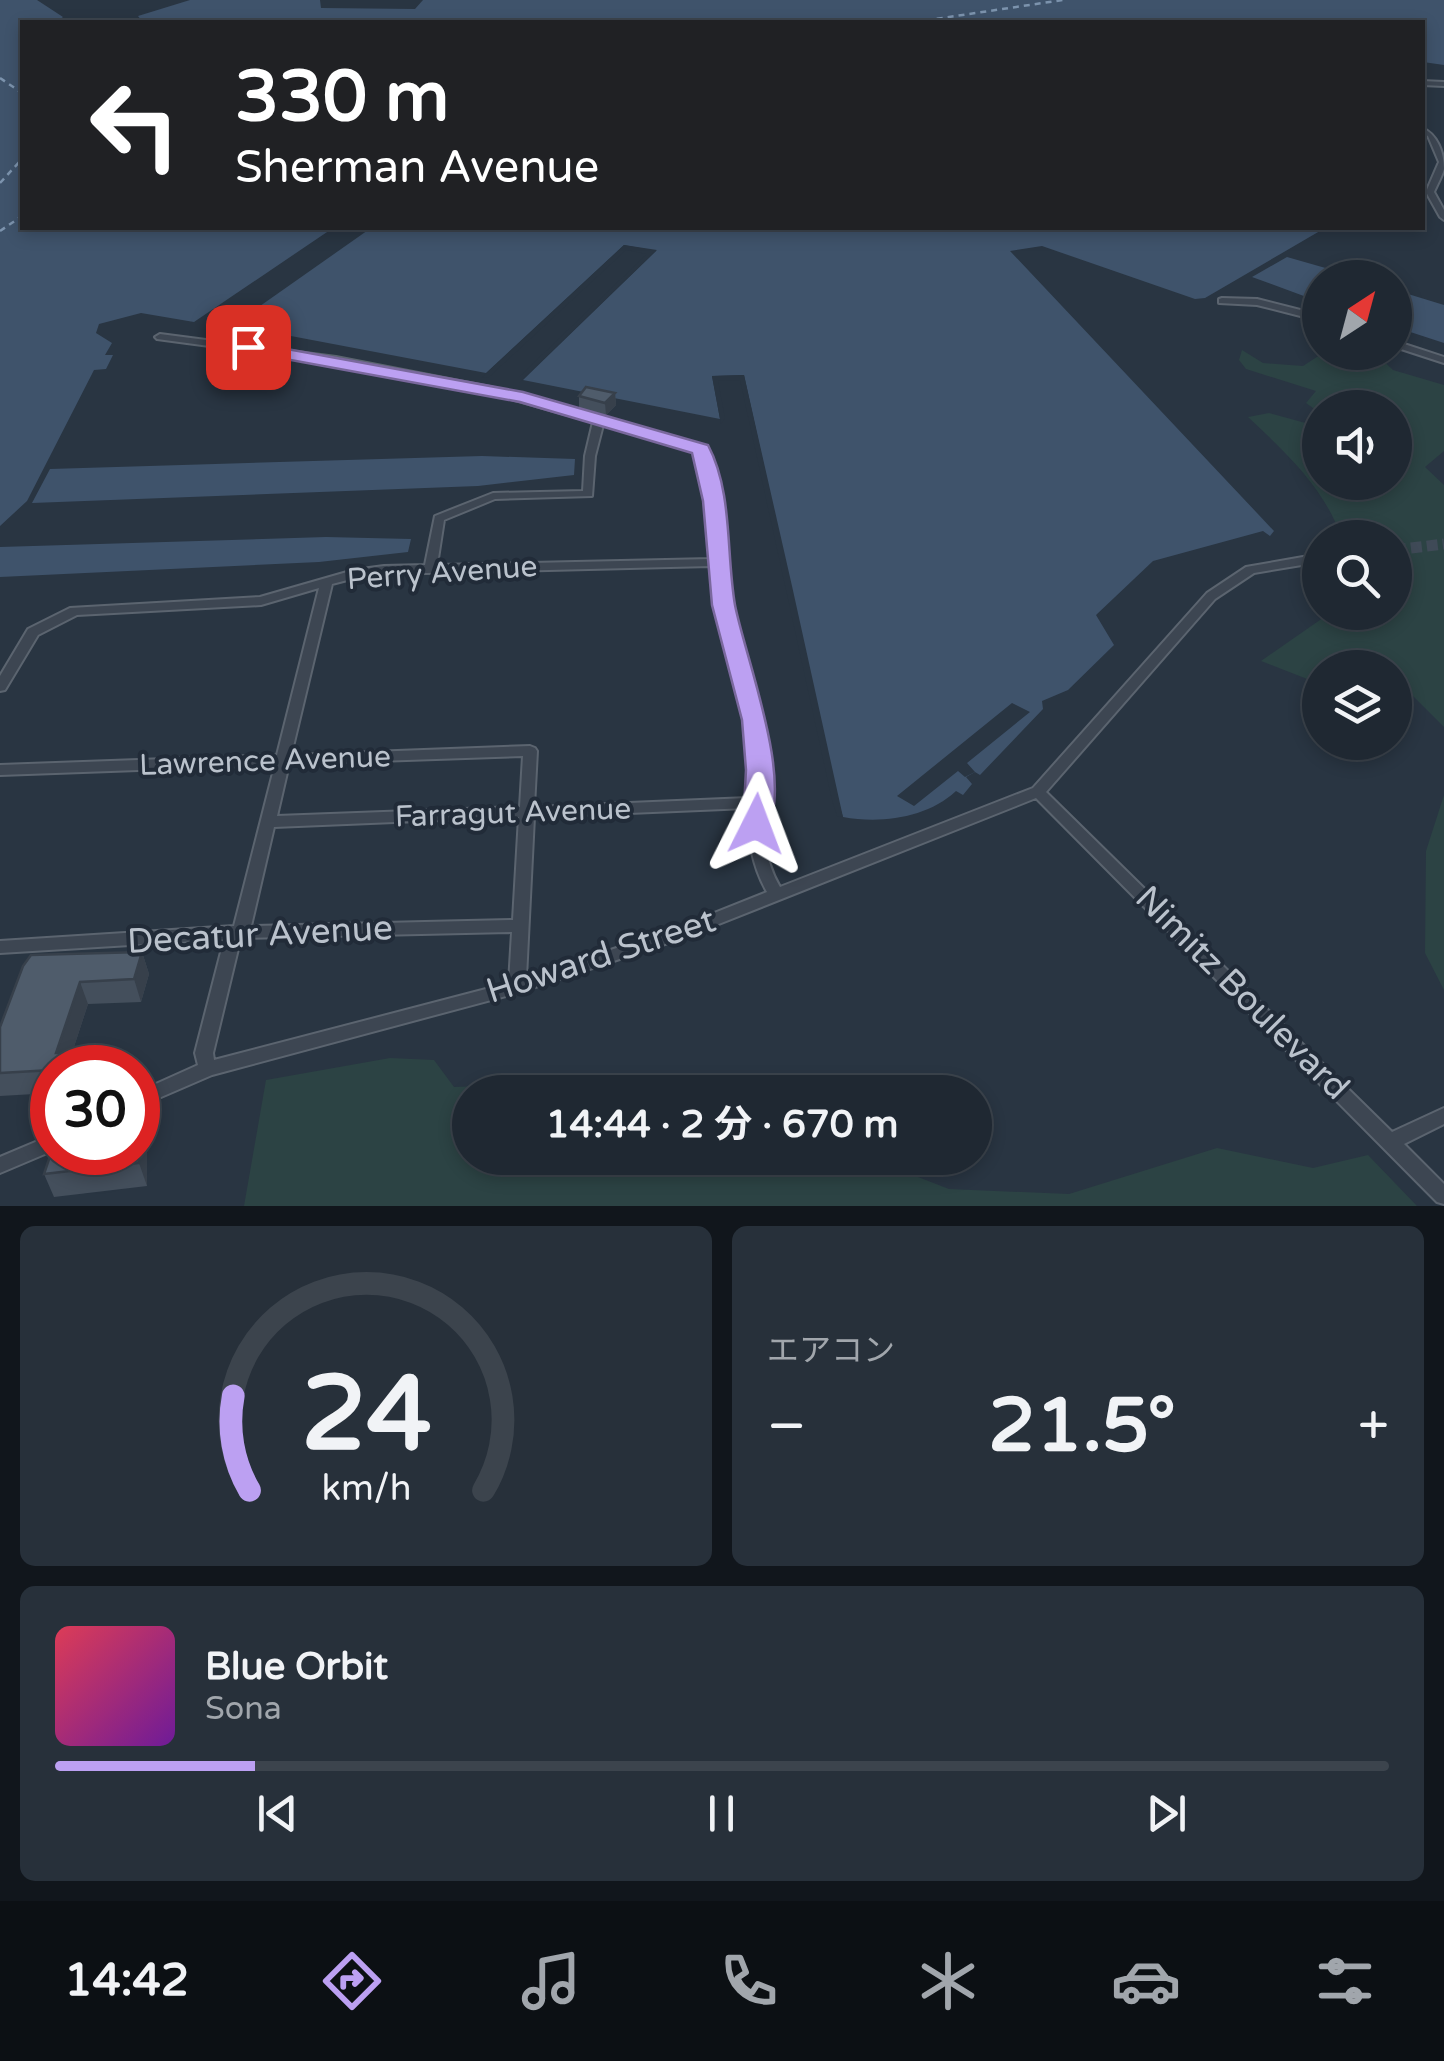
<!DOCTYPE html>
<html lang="ja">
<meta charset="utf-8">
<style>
:root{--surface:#1f2832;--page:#27303a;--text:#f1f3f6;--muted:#a1a6ac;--line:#3c444d;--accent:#bca0f2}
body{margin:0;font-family:"Varela Round","Noto Sans JP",sans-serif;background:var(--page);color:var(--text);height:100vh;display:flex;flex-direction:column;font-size:38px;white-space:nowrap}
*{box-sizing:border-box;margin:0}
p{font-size:32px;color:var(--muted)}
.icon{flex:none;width:55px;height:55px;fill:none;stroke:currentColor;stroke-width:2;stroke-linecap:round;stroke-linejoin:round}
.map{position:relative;height:1206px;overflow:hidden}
.details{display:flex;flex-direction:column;gap:20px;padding:20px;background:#11161c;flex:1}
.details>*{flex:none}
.top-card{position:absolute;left:20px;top:20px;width:1405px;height:210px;border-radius:0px;box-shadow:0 5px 15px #0003,0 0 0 2px var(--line);background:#202124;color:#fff;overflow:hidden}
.needle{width:65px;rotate:36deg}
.controls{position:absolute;left:1302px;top:260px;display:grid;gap:20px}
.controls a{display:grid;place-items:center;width:110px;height:110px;border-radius:50%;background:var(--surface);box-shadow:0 5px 15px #0003,0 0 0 2px var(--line);font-size:50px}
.speed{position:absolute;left:30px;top:1045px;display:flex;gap:20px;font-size:50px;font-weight:700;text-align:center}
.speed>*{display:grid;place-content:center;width:130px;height:130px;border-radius:50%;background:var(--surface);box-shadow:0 5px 15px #0003,0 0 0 2px var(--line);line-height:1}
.speed .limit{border:15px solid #d22;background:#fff;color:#111}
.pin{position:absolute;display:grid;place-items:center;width:85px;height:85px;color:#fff;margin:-42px;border-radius:20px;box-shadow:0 5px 15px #0006}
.me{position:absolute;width:110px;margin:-55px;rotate:3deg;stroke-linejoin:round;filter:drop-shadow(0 0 8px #0008)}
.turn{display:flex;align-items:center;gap:35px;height:210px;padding:0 50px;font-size:45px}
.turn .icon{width:130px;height:130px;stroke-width:2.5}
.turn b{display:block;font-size:70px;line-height:85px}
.big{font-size:75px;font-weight:700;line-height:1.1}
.details .card{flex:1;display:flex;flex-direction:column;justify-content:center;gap:15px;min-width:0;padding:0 35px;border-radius:15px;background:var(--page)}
.details .dial{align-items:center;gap:0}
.dial svg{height:260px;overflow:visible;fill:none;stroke:var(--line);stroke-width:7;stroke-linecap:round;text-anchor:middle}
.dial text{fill:var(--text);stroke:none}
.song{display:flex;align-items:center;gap:30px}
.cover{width:120px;height:120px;border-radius:15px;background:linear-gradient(135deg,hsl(350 70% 55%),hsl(280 70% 35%))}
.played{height:10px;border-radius:5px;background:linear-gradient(90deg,var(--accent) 15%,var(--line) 15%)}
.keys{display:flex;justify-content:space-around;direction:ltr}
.heat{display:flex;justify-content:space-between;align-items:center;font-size:55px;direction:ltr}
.details .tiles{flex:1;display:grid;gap:20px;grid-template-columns:1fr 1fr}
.card:last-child{grid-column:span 2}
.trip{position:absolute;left:452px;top:1075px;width:540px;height:100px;border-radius:50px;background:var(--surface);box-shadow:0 5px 15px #0003,0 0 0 2px var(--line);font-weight:700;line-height:100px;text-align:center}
.tab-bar{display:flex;height:160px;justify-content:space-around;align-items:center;background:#0c1014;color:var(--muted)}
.tab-bar .icon{width:70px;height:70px}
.tab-bar .on{color:var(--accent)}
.tab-bar b{font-size:45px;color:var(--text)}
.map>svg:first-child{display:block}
</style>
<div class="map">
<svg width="1444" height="1206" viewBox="0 0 1444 1206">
<rect width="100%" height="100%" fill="#293542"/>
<path fill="#2c4344" d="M 1242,350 L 1263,363 L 1303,366 L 1323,353 L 1375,353 L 1393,370 L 1444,385 L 1444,451 L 1425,467 L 1444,485 L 1444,727 L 1395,678 L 1395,668 L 1320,668 L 1320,684 L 1261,661 L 1330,613 L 1395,612 L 1395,538 L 1341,537 C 1325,488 1285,452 1248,417 L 1269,413 L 1320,427 L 1320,482 L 1395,482 L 1395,408 L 1320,408 L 1320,413 L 1306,403 L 1316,391 L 1246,369 L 1239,360 Z
M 1444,795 L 1444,990 L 1425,953 L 1426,851 Z
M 390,1058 L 434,1060 L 454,1087 L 483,1086 L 484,1092 L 470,1092 L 470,1158 L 869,1158 L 949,1189 L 1069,1194 L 1217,1148 L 1313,1168 L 1368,1155 L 1417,1206 L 244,1206 L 266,1080 Z
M 808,1074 L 814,1092 L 704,1092 Z"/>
<path fill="#3f536b" d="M 0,0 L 37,0 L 63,17 L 57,22 L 22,22 L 22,228 L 333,228 L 194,322 L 141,313 L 99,324 L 96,333 L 112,343 L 105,355 L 113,355 L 106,369 L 94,370 L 27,501 L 0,526 Z
M 190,0 L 320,0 L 321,8 L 415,9 L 423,0 L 1444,0 L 1444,65 L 1423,62 L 1422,22 L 136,22 L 141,20 L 138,16 Z
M 371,228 L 1325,228 L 1205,298 L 1195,299 L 1042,246 L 1010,251 L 1274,531 L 1270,536 L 1263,531 L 1153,561 L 1096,615 L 1114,645 L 1068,690 L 1042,701 L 1043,709 L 980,775 L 975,772 L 966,777 L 972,784 L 963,795 L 956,791 C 927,818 881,824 843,817 L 837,798 L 744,375 L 712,376 L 720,419 L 523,380 L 656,251 L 624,245 L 486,373 L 233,325 Z
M 1287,257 L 1357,277 L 1320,278 L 1320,302 L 1252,277 Z
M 1395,290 L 1444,305 L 1444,343 L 1395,327 Z
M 482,456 L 575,459 L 574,475 L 478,486 L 32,503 L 50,469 Z
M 326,537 L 411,539 L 408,552 L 319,562 L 0,577 L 0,547 Z"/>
<path fill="#293542" d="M 624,245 L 657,250 L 519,383 L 519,377 L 647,254 L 626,250 L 489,377 L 481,378 Z
M 744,375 L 792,586 L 843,817 L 837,816 L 832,800 L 740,380 L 718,381 L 725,418 L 721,424 L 720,419 L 712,376 Z
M 1012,703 L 1030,712 L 967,763 L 975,772 L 965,777 L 958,771 L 914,806 L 897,796 Z"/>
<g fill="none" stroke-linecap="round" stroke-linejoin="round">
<path stroke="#7c93ad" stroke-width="2.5" stroke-dasharray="6 5" stroke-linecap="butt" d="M 915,22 L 1063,0
M 0,78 L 22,93
M 0,183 L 22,159
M 0,231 L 22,216"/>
<path stroke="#3f4a57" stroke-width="11" stroke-dasharray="11 5" stroke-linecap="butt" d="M 1395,550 L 1444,544"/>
<defs>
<path id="minor" d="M 1422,81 L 1444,82 L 1444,86 L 1422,85 Z
M 1422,128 C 1437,134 1444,152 1444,169 C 1442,176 1437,185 1434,192 L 1444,210 L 1444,220 L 1440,217 L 1426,192 L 1439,162 L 1428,136 L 1422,133 Z
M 1222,298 L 1257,299 L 1320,315 L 1320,321 L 1257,305 L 1219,303 L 1219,299 Z
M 160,334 L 336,357 L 490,387 L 705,447 C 724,496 719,553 730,605 C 738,647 758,687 762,730 C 767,783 752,839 780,887 L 1033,788 L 1207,593 L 1246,567 L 1320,554 L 1320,562 L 1254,573 L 1215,599 L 1046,792 L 1392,1132 L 1444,1108 L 1444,1124 L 1404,1144 L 1444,1184 L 1444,1204 L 1437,1202 L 1036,798 L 686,937 L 517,993 L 212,1075 L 138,1107 L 138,1092 L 198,1065 L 195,1053 L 222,948 L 228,939 L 0,953 L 0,941 L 234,926 L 275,765 L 0,775 L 0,765 L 277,755 L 319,588 L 261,605 L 77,615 L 38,635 L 5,690 L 0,691 L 0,676 L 28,629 L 70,608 L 260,597 L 354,570 L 384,566 L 425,565 L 435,516 L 493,493 L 583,491 L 585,456 L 593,422 L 489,393 L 336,363 L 157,339 L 155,337 ZM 603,425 L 696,451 L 703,488 L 711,559 L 437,565 L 444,520 L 495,499 L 592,496 L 595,456 ZM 711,566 C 718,617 737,662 746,712 C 751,740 749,769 748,798 L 534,807 L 537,751 L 535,748 L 530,746 L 291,755 L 332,584 L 355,578 L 384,574 ZM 523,756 L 520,807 L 277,816 L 289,764 ZM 748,808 C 748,839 752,866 767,892 L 674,929 L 526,978 L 534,817 ZM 519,817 L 513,920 L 251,926 L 274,827 ZM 512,932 L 509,983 L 214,1060 L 213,1053 L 238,949 L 246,938 Z
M 1395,341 L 1444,357 L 1444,363 L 1395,347 Z
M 52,1135 L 52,1151 L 0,1173 L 0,1157 Z"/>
</defs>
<use href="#minor" stroke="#5b646f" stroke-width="4"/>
<use href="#minor" fill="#3d4652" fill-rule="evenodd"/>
</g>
<path fill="#444f5c" d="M 615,393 L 616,405 L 606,415 L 579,408 L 579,396 Z
M 142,952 L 149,974 L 141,1002 L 88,1004 L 67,1068 L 52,1068 L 52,1093 L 0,1096 L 0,1027 L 23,966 Z
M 139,1109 L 147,1132 L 147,1186 L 54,1197 L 44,1174 L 138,1152 Z"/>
<path fill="#37404b" d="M 615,393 L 616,405 L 606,415 L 605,403 Z
M 142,952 L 149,974 L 141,1002 L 134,979 Z
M 80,982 L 88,1004 L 67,1068 L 57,1068 L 56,1053 Z
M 139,1109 L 147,1132 L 147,1186 L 139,1163 Z"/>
<path fill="#4f5c6b" stroke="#37404b" stroke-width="2.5" d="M 586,387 L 615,393 L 605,403 L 579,396 Z
M 142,952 L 134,979 L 80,982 L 56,1053 L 61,1053 L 57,1068 L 52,1068 L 52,1070 L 0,1073 L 0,1027 L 23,966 L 31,955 Z
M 139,1109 L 139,1163 L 44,1174 L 52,1150 L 52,1152 L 138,1152 L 138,1110 Z"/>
<path fill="#bca0f2" stroke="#7a689d" stroke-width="2.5" d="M 248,342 L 523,392 L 708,445 C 733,492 726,553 735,605 C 745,657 795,783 766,831 L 747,831 L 743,824 L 746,770 L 742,720 L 712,605 L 703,501 L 692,453 L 520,402 L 242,351 L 242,343 Z"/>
<g text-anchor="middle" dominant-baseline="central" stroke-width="8" stroke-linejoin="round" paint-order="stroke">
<g font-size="30" fill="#bac2cc" stroke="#212b38">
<text transform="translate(442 573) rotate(-4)">Perry Avenue</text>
<text transform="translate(265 761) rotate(-2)">Lawrence Avenue</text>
<text transform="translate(513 813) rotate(-2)">Farragut Avenue</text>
</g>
<g font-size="35" fill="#bac2cc" stroke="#212b38">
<text transform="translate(260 935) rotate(-3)">Decatur Avenue</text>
<text transform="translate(601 956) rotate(-18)">Howard Street</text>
<text transform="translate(1242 993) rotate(45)">Nimitz Boulevard</text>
</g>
</g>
</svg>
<div class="controls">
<a><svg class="needle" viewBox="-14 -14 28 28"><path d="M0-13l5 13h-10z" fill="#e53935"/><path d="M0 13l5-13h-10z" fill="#a1a6ac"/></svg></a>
<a><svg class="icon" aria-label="sound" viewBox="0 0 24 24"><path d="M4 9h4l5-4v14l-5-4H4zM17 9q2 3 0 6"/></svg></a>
<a><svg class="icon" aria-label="search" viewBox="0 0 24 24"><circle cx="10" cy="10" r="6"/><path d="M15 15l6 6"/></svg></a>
<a><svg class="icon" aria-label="layers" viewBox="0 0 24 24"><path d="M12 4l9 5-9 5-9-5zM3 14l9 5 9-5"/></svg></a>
</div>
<div class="speed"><div class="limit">30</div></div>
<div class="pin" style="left:248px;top:347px;background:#d93025"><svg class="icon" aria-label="arrive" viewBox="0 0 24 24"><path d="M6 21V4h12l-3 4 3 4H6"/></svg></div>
<svg class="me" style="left:756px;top:824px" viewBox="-20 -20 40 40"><path d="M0-17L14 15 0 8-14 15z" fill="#bca0f2" stroke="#fff" stroke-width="4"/></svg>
<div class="trip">14:44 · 2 分 · 670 m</div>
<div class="top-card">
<div class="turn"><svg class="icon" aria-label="left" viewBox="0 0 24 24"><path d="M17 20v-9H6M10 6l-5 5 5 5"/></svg><div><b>330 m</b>Sherman Avenue</div></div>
</div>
</div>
<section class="details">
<div class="tiles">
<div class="card dial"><svg viewBox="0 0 100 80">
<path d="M14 69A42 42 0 1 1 86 69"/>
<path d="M14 69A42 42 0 0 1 9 40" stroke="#bca0f2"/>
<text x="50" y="56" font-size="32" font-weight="700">24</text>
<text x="50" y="72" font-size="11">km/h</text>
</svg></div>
<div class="card"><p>エアコン</p>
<div class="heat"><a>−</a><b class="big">21.5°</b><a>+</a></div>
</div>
<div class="card">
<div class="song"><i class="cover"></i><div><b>Blue Orbit</b><p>Sona</p></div></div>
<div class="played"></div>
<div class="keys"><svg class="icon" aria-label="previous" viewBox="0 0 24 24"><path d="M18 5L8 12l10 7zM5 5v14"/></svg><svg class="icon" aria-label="pause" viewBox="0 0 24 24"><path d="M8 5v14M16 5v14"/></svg><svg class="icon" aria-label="next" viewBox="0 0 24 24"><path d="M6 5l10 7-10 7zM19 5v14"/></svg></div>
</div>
</div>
</section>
<nav class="tab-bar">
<b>14:42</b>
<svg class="icon on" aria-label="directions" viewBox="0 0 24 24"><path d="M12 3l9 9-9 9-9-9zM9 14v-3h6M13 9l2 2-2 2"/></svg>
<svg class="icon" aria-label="music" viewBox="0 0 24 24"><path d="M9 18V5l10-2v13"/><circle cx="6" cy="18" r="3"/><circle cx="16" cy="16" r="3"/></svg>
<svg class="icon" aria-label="phone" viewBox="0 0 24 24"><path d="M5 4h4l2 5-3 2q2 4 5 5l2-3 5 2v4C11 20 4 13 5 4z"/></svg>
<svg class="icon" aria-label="climate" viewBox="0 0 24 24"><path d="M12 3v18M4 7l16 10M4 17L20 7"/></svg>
<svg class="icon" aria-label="car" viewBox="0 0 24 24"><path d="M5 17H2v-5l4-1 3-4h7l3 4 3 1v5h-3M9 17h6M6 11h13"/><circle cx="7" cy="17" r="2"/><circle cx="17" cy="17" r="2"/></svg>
<svg class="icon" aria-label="filters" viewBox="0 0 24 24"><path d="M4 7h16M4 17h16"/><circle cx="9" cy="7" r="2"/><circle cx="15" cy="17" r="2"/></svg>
</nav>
